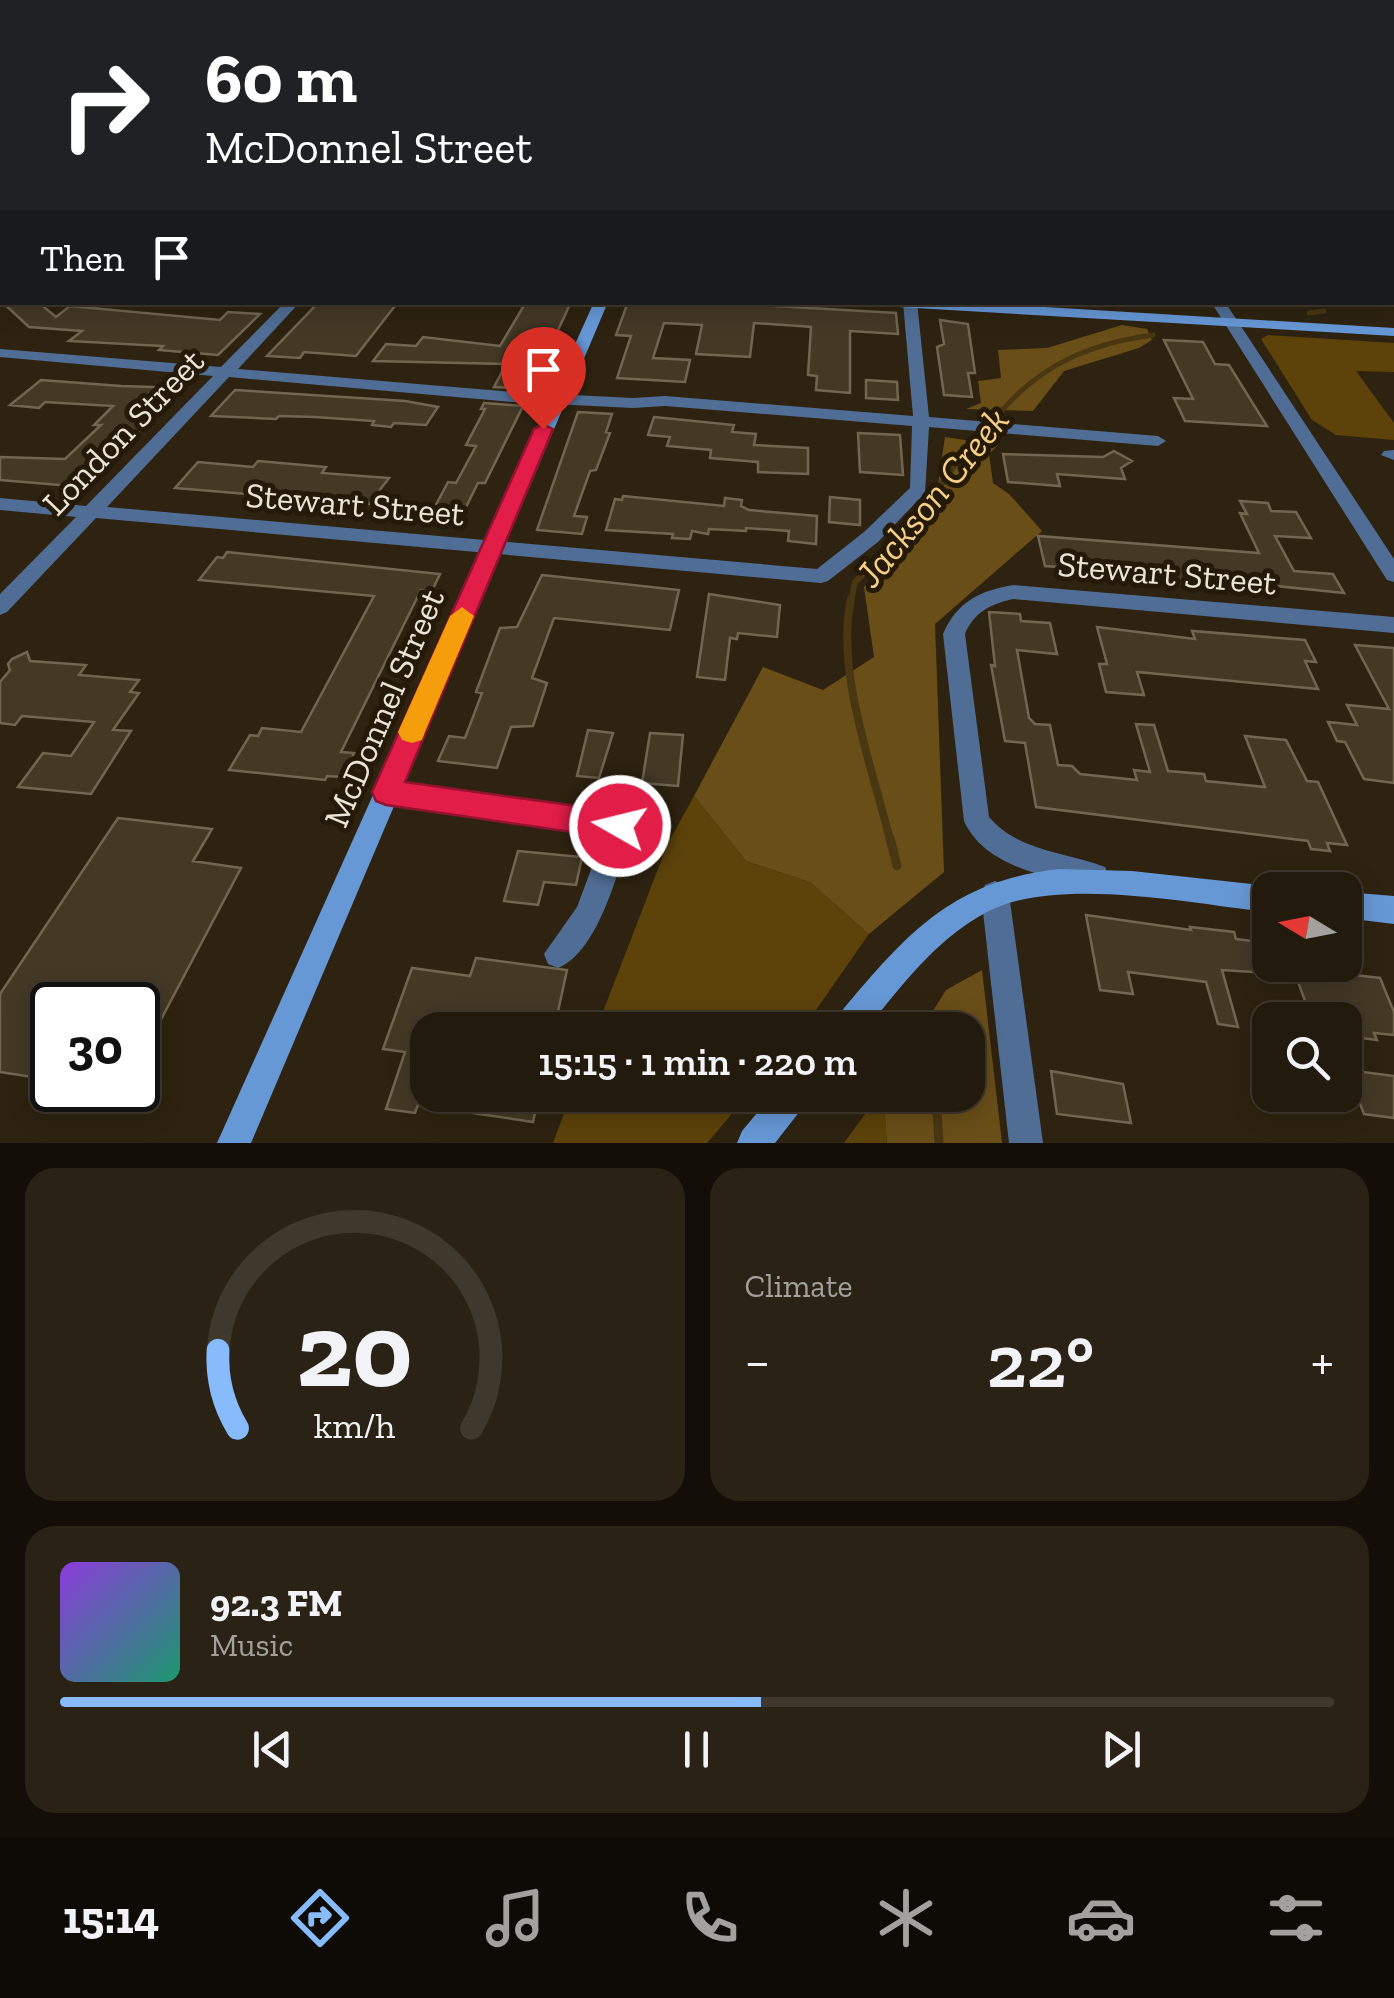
<!DOCTYPE html>
<meta charset="utf-8">
<style>
:root{--surface:#221a0c;--page:#2a2315;--text:#f1f3f6;--muted:#a2a19d;--line:#3f382d;--accent:#87bbfb}
body{margin:0;font-family:"Zilla Slab",serif;background:var(--page);color:var(--text);height:100vh;display:flex;flex-direction:column;font-size:38px;white-space:nowrap}
*{box-sizing:border-box;margin:0}
p{font-size:32px;color:var(--muted)}
.icon{flex:none;width:55px;height:55px;fill:none;stroke:currentColor;stroke-width:2;stroke-linecap:round;stroke-linejoin:round}
.map{position:relative;height:1143px;overflow:hidden}
.side{display:flex;flex-direction:column;gap:25px;padding:25px;background:#130e07;flex:1}
.side>*{flex:none}
.hud{position:absolute;left:0px;top:0px;width:1395px;height:305px;box-shadow:0 5px 25px #0003,0 0 0 2px var(--line);background:#202124;color:#fff;overflow:hidden}
.needle{width:65px;rotate:280deg}
.tools{position:absolute;left:1252px;top:872px;display:grid;gap:20px}
.tools a{display:grid;place-items:center;width:110px;height:110px;border-radius:20px;background:var(--surface);box-shadow:0 5px 25px #0003,0 0 0 2px var(--line);font-size:50px}
.speed{position:absolute;left:30px;top:982px;display:flex;gap:20px;font-size:50px;font-weight:700;text-align:center}
.speed>*{display:grid;place-content:center;width:130px;height:130px;border-radius:50%;background:var(--surface);box-shadow:0 5px 25px #0003,0 0 0 2px var(--line);line-height:1}
.speed .limit{border:5px solid #111;border-radius:15px;background:#fff;color:#111}
.pin{position:absolute;display:grid;place-items:center;width:85px;height:85px;color:#fff;margin:-102px -42px;border-radius:50% 50% 50% 0;rotate:-45deg;box-shadow:0 0 10px #0007}
.pin .icon{rotate:45deg}
.me{position:absolute;width:110px;margin:-55px;rotate:278deg;stroke-linejoin:round;filter:drop-shadow(0 0 8px #0008)}
.turn{display:flex;align-items:center;gap:35px;height:210px;padding:0 40px;font-size:45px}
.turn .icon{width:130px;height:130px;stroke-width:2.5}
.turn b{display:block;font-size:70px;line-height:85px}
.then{display:flex;align-items:center;height:95px;padding:0 40px;background:#0003;gap:20px;font-size:38px}
.big{font-size:75px;font-weight:600;line-height:1.1}
.side .card{flex:1;display:flex;flex-direction:column;justify-content:center;gap:15px;min-width:0;padding:0 35px;border-radius:30px;background:var(--page)}
.side .dial{align-items:center;gap:0}
.dial svg{height:260px;overflow:visible;fill:none;stroke:var(--line);stroke-width:7;stroke-linecap:round;text-anchor:middle}
.dial text{fill:var(--text);stroke:none}
.song{display:flex;align-items:center;gap:30px}
.cover{width:120px;height:120px;border-radius:15px;background:linear-gradient(135deg,hsl(270 70% 55%),hsl(160 70% 35%))}
.played{height:10px;border-radius:5px;background:linear-gradient(90deg,var(--accent) 55%,var(--line) 55%)}
.keys{display:flex;justify-content:space-around;direction:ltr}
.heat{display:flex;justify-content:space-between;align-items:center;font-size:55px;direction:ltr}
.side .tiles{flex:1;display:grid;gap:25px;grid-template-columns:1fr 1fr}
.card:last-child{grid-column:span 2}
.trip{position:absolute;left:410px;top:1012px;width:575px;height:100px;border-radius:30px;background:var(--surface);box-shadow:0 5px 25px #0003,0 0 0 2px var(--line);font-weight:600;line-height:100px;text-align:center}
.tabs{display:flex;height:160px;justify-content:space-around;align-items:center;background:#0e0a05;color:var(--muted)}
.tabs .icon{width:70px;height:70px}
.tabs .active{color:var(--accent)}
.tabs b{font-size:45px;color:var(--text)}
.map>svg:first-child{display:block}
</style>
<div class="map">
<svg width="1394" height="1143" viewBox="0 0 1394 1143">
<rect width="100%" height="100%" fill="#2e2310"/>
<path fill="#5d430a" d="M 1268,335 L 1394,343 L 1394,372 L 1356,371 L 1394,423 L 1394,440 L 1336,435 L 1312,420 L 1261,339 Z
M 694,796 L 746,861 L 810,882 L 869,934 L 802,1030 L 596,1030 L 668,843 Z
M 571,1095 L 748,1095 L 707,1143 L 553,1143 Z
M 879,1095 L 883,1095 L 887,1143 L 844,1143 Z"/>
<path fill="#694e18" d="M 1122,325 L 1147,329 L 1152,340 L 1139,348 L 1064,371 L 1033,411 L 966,409 L 981,403 L 978,381 L 1001,378 L 998,350 L 1047,348 Z
M 945,437 L 998,445 L 989,454 L 993,483 L 1009,494 L 1042,531 L 935,624 L 944,872 L 869,934 L 810,882 L 746,861 L 694,796 L 763,667 L 823,690 L 874,657 L 864,587 L 935,505 Z
M 982,970 L 1002,1143 L 887,1143 L 883,1095 L 968,1095 L 968,1030 L 921,1030 L 946,990 Z"/>
<g fill="none" stroke-linecap="round" stroke-linejoin="round">
<path stroke="#493712" stroke-width="5" d="M 1309,313 L 1324,311
M 1000,413 C 1041,364 1092,343 1153,335"/>
<path stroke="#493712" stroke-width="6" d="M 851,601 L 855,582 L 910,529 L 954,466 L 1002,410"/>
<path stroke="#493712" stroke-width="8" d="M 851,599 C 835,670 873,770 890,840"/>
<path stroke="#493712" stroke-width="9" d="M 890,838 L 897,866
M 936,1095 L 939,1143"/>
</g>
<path fill="#443925" stroke="#726651" stroke-width="2.5" d="M 2,302 L 38,302 L 56,317 L 70,306 L 220,320 L 228,312 L 260,314 L 218,355 L 159,350 L 163,346 L 69,341 L 82,331 L 29,327 Z
M 398,302 L 356,356 L 304,352 L 300,358 L 267,356 L 318,303 Z
M 526,302 L 571,302 L 531,389 L 494,387 L 506,364 L 373,361 L 386,344 L 416,346 L 423,337 L 500,346 Z
M 628,302 L 707,302 L 896,313 L 898,334 L 850,331 L 850,393 L 816,390 L 817,376 L 808,375 L 811,327 L 799,326 L 754,323 L 750,357 L 696,354 L 702,325 L 664,323 L 653,358 L 690,360 L 685,382 L 617,378 L 631,336 L 616,335 Z
M 940,320 L 968,324 L 975,373 L 968,373 L 972,397 L 944,395 L 937,347 L 944,344 Z
M 1164,340 L 1203,342 L 1215,364 L 1229,365 L 1267,426 L 1185,421 L 1174,398 L 1193,399 Z
M 41,380 L 121,386 L 181,388 L 139,432 L 131,431 L 85,478 L 80,477 L 71,486 L 0,480 L 0,457 L 65,459 L 101,425 L 94,425 L 113,406 L 45,402 L 39,408 L 10,405 Z
M 866,380 L 897,382 L 898,400 L 866,398 Z
M 235,390 L 405,401 L 438,407 L 426,425 L 394,423 L 391,427 L 372,425 L 374,421 L 315,417 L 279,416 L 276,419 L 211,416 Z
M 484,403 L 523,406 L 485,483 L 478,483 L 460,519 L 430,516 L 448,482 L 456,483 L 476,446 L 466,445 L 485,409 L 481,409 Z
M 578,412 L 612,414 L 606,432 L 610,433 L 596,470 L 590,471 L 574,516 L 587,517 L 582,534 L 537,530 Z
M 654,417 L 734,425 L 732,432 L 756,434 L 754,445 L 808,448 L 808,474 L 758,472 L 758,462 L 710,458 L 711,450 L 667,446 L 670,437 L 648,435 Z
M 858,433 L 900,435 L 903,475 L 860,472 Z
M 1114,451 L 1132,461 L 1121,468 L 1125,479 L 1057,474 L 1060,486 L 1008,482 L 1003,454 L 1103,457 Z
M 258,461 L 326,467 L 322,473 L 389,478 L 369,504 L 175,488 L 198,462 L 253,467 Z
M 623,496 L 724,506 L 725,498 L 742,500 L 741,506 L 749,510 L 817,516 L 816,544 L 788,541 L 789,531 L 746,528 L 746,531 L 709,529 L 708,534 L 692,531 L 690,539 L 672,538 L 673,534 L 606,530 L 615,499 L 622,500 Z
M 830,497 L 860,500 L 860,525 L 829,522 Z
M 1240,501 L 1268,503 L 1271,511 L 1296,512 L 1311,538 L 1275,536 L 1294,571 L 1333,574 L 1344,593 L 1247,583 L 1235,582 L 1238,588 L 1126,579 L 1124,572 L 1045,566 L 1038,536 L 1259,553 L 1240,513 L 1247,514 Z
M 227,552 L 440,574 L 432,591 L 421,590 L 341,752 L 354,753 L 343,777 L 327,776 L 325,780 L 229,770 L 250,735 L 258,736 L 262,728 L 301,732 L 374,596 L 199,580 L 217,557 L 223,558 Z
M 542,575 L 679,590 L 670,630 L 554,618 L 532,678 L 547,683 L 533,726 L 511,727 L 497,768 L 438,761 L 449,736 L 465,738 L 482,693 L 476,692 L 500,628 L 517,627 Z
M 709,594 L 780,605 L 777,637 L 738,633 L 737,639 L 730,638 L 725,680 L 697,677 Z
M 989,612 L 1020,614 L 1021,621 L 1050,623 L 1057,654 L 1017,650 L 1029,718 L 1035,724 L 1050,725 L 1058,765 L 1072,766 L 1080,774 L 1137,780 L 1134,770 L 1150,772 L 1136,724 L 1154,725 L 1168,771 L 1204,774 L 1206,781 L 1265,787 L 1245,736 L 1286,740 L 1307,781 L 1318,782 L 1347,845 L 1327,843 L 1330,851 L 1311,849 L 1308,841 L 1036,807 L 1025,743 L 1005,741 L 991,665 L 995,666 Z
M 1097,627 L 1195,639 L 1192,631 L 1305,640 L 1316,662 L 1305,661 L 1318,689 L 1137,672 L 1144,695 L 1106,692 L 1099,664 L 1107,664 Z
M 1355,645 L 1394,648 L 1394,783 L 1364,779 L 1345,742 L 1337,741 L 1328,722 L 1357,725 L 1347,705 L 1389,709 Z
M 27,652 L 30,661 L 86,665 L 79,675 L 139,680 L 130,692 L 139,693 L 113,730 L 131,731 L 91,794 L 18,787 L 43,753 L 71,756 L 94,722 L 22,716 L 15,725 L 0,723 L 0,682 L 10,670 L 8,664 L 12,659 Z
M 588,730 L 613,733 L 599,778 L 577,776 Z
M 650,733 L 683,735 L 678,786 L 642,783 Z
M 118,818 L 212,829 L 193,861 L 241,868 L 138,1063 L 138,1005 L 52,1005 L 52,1080 L 0,1072 L 0,994 Z
M 518,851 L 582,857 L 576,885 L 544,882 L 538,905 L 504,901 Z
M 1086,915 L 1191,930 L 1190,927 L 1234,932 L 1236,939 L 1270,943 L 1270,973 L 1222,970 L 1238,1027 L 1218,1024 L 1206,982 L 1128,972 L 1133,994 L 1100,990 Z
M 476,958 L 567,970 L 554,1030 L 428,1030 L 428,1095 L 539,1095 L 533,1122 L 418,1105 L 415,1113 L 386,1109 L 405,1052 L 383,1049 L 412,968 L 470,976 Z
M 1293,968 L 1380,978 L 1394,1012 L 1394,1035 L 1374,1033 L 1377,1040 L 1345,1036 L 1345,1020 L 1312,1020 Z
M 1347,1070 L 1394,1076 L 1394,1118 L 1364,1114 Z
M 1051,1071 L 1123,1084 L 1131,1123 L 1057,1114 Z"/>
<g fill="none" stroke-linecap="round" stroke-linejoin="round">
<path fill="#506e95" fill-rule="evenodd" d="M 0,156 L 2,156 L 2,162 L 0,162 Z
M 285,302 L 300,302 L 238,369 L 513,392 L 633,398 L 665,396 L 913,416 L 903,302 L 917,302 L 929,417 L 1158,436 L 1166,441 L 1158,446 L 929,427 L 925,493 L 878,542 L 828,581 L 821,583 L 96,518 L 7,612 L 0,615 L 0,594 L 76,517 L 0,510 L 0,498 L 86,506 L 213,376 L 0,357 L 0,349 L 221,367 ZM 229,377 L 513,402 L 633,408 L 665,406 L 912,426 L 910,488 L 864,532 L 817,569 L 107,507 Z
M 1211,302 L 1225,302 L 1394,559 L 1394,582 L 1387,580 Z
M 1394,450 L 1394,460 L 1381,455 L 1384,451 Z
M 1013,585 L 1394,617 L 1394,633 L 1013,599 C 991,604 974,612 965,634 L 989,817 C 1019,852 1064,851 1105,867 L 1109,876 L 1105,885 L 1095,889 C 1050,876 986,869 964,821 L 943,634 C 957,602 979,591 1013,585 Z
M 386,781 L 629,818 L 633,826 C 619,866 600,951 558,968 L 548,964 L 544,954 L 577,907 L 604,835 L 386,803 L 377,800 L 373,792 L 377,784 Z
M 995,881 L 1005,885 L 1009,894 L 1043,1143 L 1009,1143 L 981,894 L 985,885 Z"/>
<path fill="#6698d6" fill-rule="evenodd" d="M 1392,182 L 1394,182 L 1394,190 L 1392,190 Z
M 0,246 L 2,246 L 2,254 L 0,254 Z
M 594,302 L 608,302 L 251,1143 L 217,1143 Z
M 874,302 L 960,302 L 1394,328 L 1394,336 L 881,306 Z
M 1059,869 L 1132,871 L 1270,886 L 1280,890 L 1270,890 L 1270,912 C 1192,904 1057,875 987,912 C 937,938 900,987 866,1030 L 831,1030 L 835,1019 C 903,938 948,881 1059,869 Z
M 1345,892 L 1394,896 L 1394,924 L 1345,918 Z
M 772,1095 L 809,1095 L 804,1106 L 775,1143 L 737,1143 L 742,1131 Z"/>
</g>
<linearGradient id="sky" x2="0" y2="1"><stop stop-color="#191309"/><stop offset="0.48" stop-color="#464542"/><stop offset="1" stop-color="#464542" stop-opacity="0"/></linearGradient>
<rect width="1394" height="306" fill="url(#sky)"/>
<path fill="#e11d48" stroke="#92132f" stroke-width="2.5" d="M 543,424 L 553,429 L 405,782 L 620,812 L 630,816 L 634,826 L 630,835 L 620,839 L 386,805 L 376,801 L 372,792 L 534,429 Z"/>
<path fill="#f59e0b" d="M 462,607 L 474,616 L 425,732 L 422,740 L 412,743 L 402,740 L 398,732 L 450,616 Z"/>
<g text-anchor="middle" dominant-baseline="central" stroke-width="10" stroke-linejoin="round" paint-order="stroke">
<g font-size="35" fill="#ebe4d8" stroke="#241a07">
<text transform="translate(123 432) rotate(-46)">London Street</text>
<text transform="translate(355 504) rotate(5)">Stewart Street</text>
<text transform="translate(1167 573) rotate(5)">Stewart Street</text>
<text transform="translate(384 708) rotate(-67)">McDonnel Street</text>
</g>
<g font-size="38" font-style="italic" fill="#f8cf87" stroke="#241a07">
<text transform="translate(932 497) rotate(-51)">Jackson Creek</text>
</g>
</g>
</svg>
<div class="tools">
<a><svg class="needle" viewBox="-14 -14 28 28"><path d="M0-13l5 13h-10z" fill="#e53935"/><path d="M0 13l5-13h-10z" fill="#a2a19d"/></svg></a>
<a><svg class="icon" aria-label="search" viewBox="0 0 24 24"><circle cx="10" cy="10" r="6"/><path d="M15 15l6 6"/></svg></a>
</div>
<div class="speed"><div class="limit">30</div></div>
<div class="pin" style="left:543px;top:429px;background:#d93025"><svg class="icon" aria-label="arrive" viewBox="0 0 24 24"><path d="M6 21V4h12l-3 4 3 4H6"/></svg></div>
<svg class="me" style="left:620px;top:826px" viewBox="-20 -20 40 40"><circle r="17" fill="#e11d48" stroke="#fff" stroke-width="3"/><path d="M0-11L8 9 0 5-8 9z" fill="#fff"/></svg>
<div class="trip">15:15 · 1 min · 220 m</div>
<div class="hud">
<div class="turn"><svg class="icon" aria-label="right" viewBox="0 0 24 24"><path d="M7 20v-9h11M14 6l5 5-5 5"/></svg><div><b>60 m</b>McDonnel Street</div></div>
<div class="then">Then<svg class="icon" aria-label="arrive" viewBox="0 0 24 24"><path d="M6 21V4h12l-3 4 3 4H6"/></svg></div>
</div>
</div>
<section class="side">
<div class="tiles">
<div class="card dial"><svg viewBox="0 0 100 80">
<path d="M14 69A42 42 0 1 1 86 69"/>
<path d="M14 69A42 42 0 0 1 8 45" stroke="#87bbfb"/>
<text x="50" y="56" font-size="32" font-weight="700">20</text>
<text x="50" y="72" font-size="11">km/h</text>
</svg></div>
<div class="card"><p>Climate</p>
<div class="heat"><a>−</a><b class="big">22°</b><a>+</a></div>
</div>
<div class="card">
<div class="song"><i class="cover"></i><div><b>92.3 FM</b><p>Music</p></div></div>
<div class="played"></div>
<div class="keys"><svg class="icon" aria-label="previous" viewBox="0 0 24 24"><path d="M18 5L8 12l10 7zM5 5v14"/></svg><svg class="icon" aria-label="pause" viewBox="0 0 24 24"><path d="M8 5v14M16 5v14"/></svg><svg class="icon" aria-label="next" viewBox="0 0 24 24"><path d="M6 5l10 7-10 7zM19 5v14"/></svg></div>
</div>
</div>
</section>
<nav class="tabs">
<b>15:14</b>
<svg class="icon active" aria-label="directions" viewBox="0 0 24 24"><path d="M12 3l9 9-9 9-9-9zM9 14v-3h6M13 9l2 2-2 2"/></svg>
<svg class="icon" aria-label="music" viewBox="0 0 24 24"><path d="M9 18V5l10-2v13"/><circle cx="6" cy="18" r="3"/><circle cx="16" cy="16" r="3"/></svg>
<svg class="icon" aria-label="phone" viewBox="0 0 24 24"><path d="M5 4h4l2 5-3 2q2 4 5 5l2-3 5 2v4C11 20 4 13 5 4z"/></svg>
<svg class="icon" aria-label="climate" viewBox="0 0 24 24"><path d="M12 3v18M4 7l16 10M4 17L20 7"/></svg>
<svg class="icon" aria-label="car" viewBox="0 0 24 24"><path d="M5 17H2v-5l4-1 3-4h7l3 4 3 1v5h-3M9 17h6M6 11h13"/><circle cx="7" cy="17" r="2"/><circle cx="17" cy="17" r="2"/></svg>
<svg class="icon" aria-label="filters" viewBox="0 0 24 24"><path d="M4 7h16M4 17h16"/><circle cx="9" cy="7" r="2"/><circle cx="15" cy="17" r="2"/></svg>
</nav>
